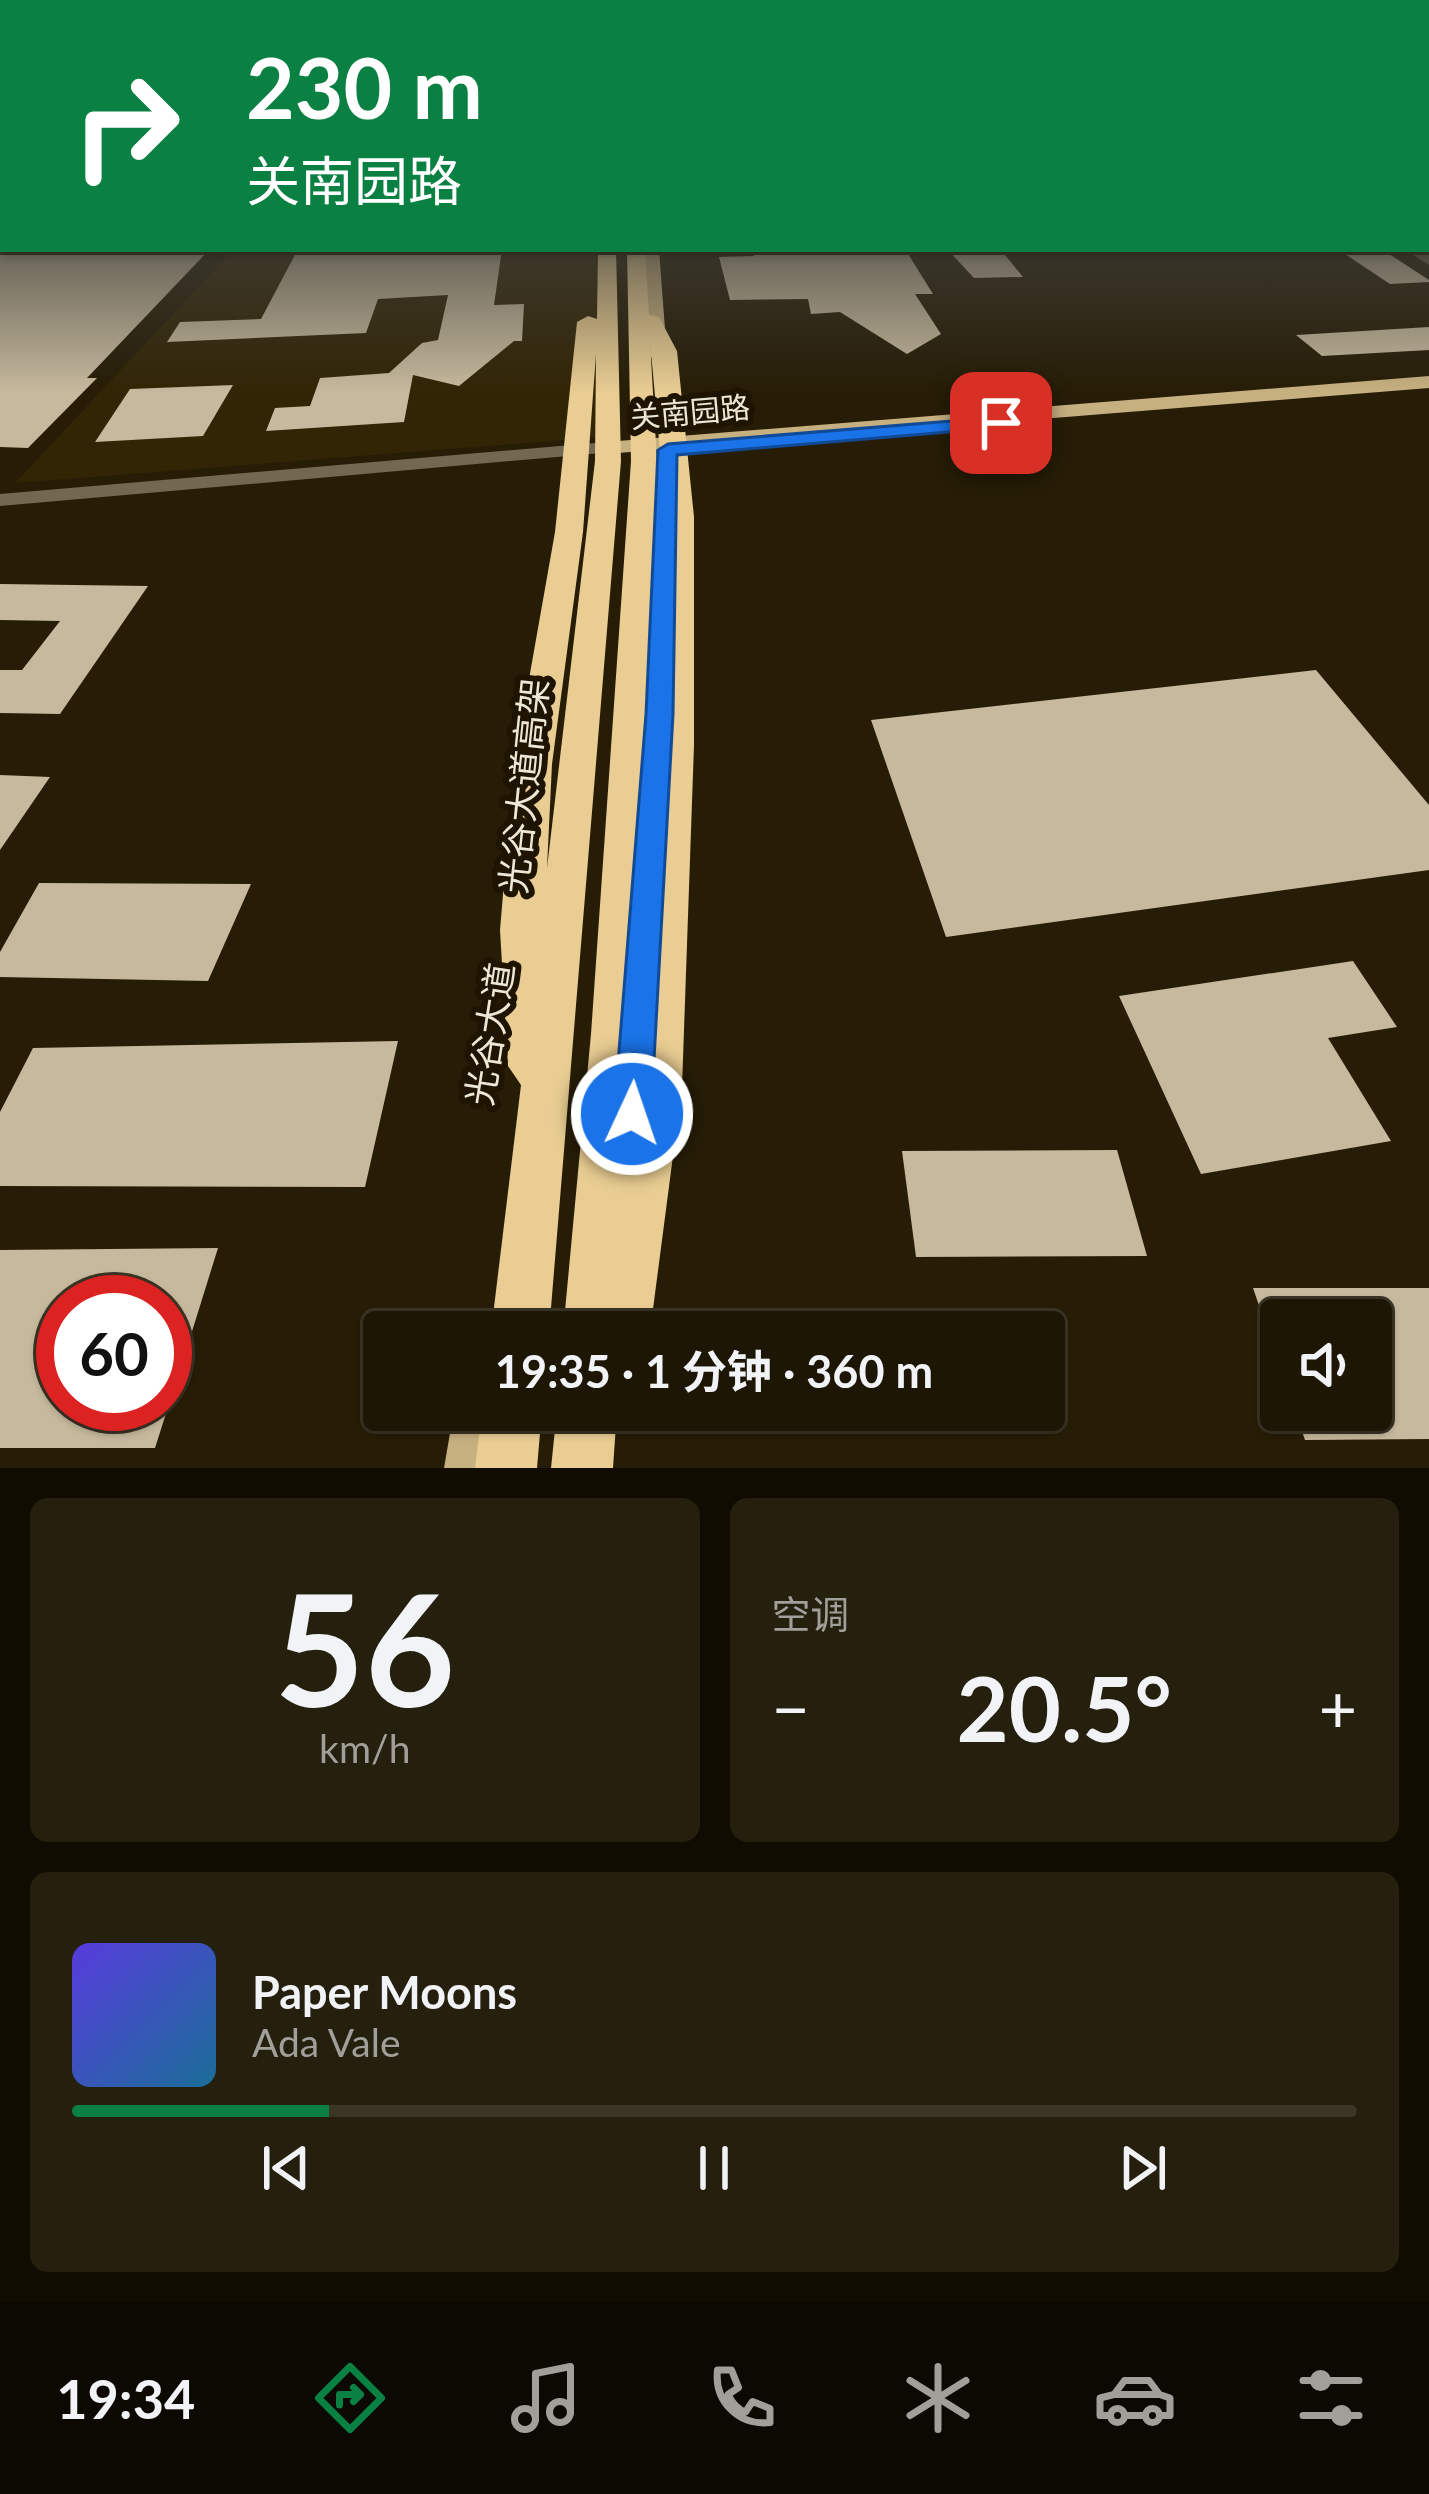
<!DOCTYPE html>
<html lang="zh">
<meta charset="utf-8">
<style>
:root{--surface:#1d1604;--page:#251f0e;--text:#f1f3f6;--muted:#a09f9a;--line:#3b3526;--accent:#0b8043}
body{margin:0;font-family:Lato,"Noto Sans SC",sans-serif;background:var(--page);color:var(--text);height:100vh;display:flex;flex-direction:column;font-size:45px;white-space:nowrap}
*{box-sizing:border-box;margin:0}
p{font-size:39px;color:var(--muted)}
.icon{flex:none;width:66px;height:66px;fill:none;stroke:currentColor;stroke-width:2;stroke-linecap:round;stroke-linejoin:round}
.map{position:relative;height:1468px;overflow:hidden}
.sheet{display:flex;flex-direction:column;gap:30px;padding:30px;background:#100c02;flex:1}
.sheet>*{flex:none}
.hud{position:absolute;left:0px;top:0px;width:1431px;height:252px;box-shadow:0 3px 9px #0004,0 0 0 3px var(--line);background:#0b8043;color:#fff;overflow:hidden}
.buttons{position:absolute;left:1260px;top:1299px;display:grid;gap:24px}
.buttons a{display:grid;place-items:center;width:132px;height:132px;border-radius:12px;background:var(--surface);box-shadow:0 3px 9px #0004,0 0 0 3px var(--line);font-size:60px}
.speed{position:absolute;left:36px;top:1275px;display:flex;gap:24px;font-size:60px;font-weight:700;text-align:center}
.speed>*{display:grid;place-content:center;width:156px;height:156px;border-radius:50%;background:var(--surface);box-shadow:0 3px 9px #0004,0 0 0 3px var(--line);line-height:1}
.speed .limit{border:18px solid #d22;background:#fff;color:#111}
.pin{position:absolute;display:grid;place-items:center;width:102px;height:102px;color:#fff;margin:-51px;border-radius:24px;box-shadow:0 6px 18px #0006}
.me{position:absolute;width:132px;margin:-66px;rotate:3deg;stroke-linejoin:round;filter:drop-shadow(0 0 9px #0008)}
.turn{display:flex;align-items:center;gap:42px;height:252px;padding:0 48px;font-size:54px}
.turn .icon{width:156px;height:156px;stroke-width:2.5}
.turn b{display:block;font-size:84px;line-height:102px}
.big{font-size:90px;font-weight:700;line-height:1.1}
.sheet .widget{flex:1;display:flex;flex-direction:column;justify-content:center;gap:18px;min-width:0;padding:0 42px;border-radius:18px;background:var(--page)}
.sheet .dial{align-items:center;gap:0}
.dial b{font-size:156px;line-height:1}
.song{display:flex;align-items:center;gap:36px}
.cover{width:144px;height:144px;border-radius:18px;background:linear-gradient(135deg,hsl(250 70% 55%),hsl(200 70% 35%))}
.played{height:12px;border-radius:6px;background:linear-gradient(90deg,var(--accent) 20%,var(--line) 20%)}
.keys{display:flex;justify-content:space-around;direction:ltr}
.heat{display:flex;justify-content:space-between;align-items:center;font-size:66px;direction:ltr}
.sheet .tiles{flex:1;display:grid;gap:30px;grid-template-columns:1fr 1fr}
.widget:last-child{grid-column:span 2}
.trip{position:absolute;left:363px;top:1311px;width:702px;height:120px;border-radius:12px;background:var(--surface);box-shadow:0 3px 9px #0004,0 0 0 3px var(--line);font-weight:700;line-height:120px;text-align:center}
.menu{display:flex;height:192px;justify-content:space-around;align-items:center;background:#0c0902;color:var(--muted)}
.menu .icon{width:84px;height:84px}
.menu .selected{color:var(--accent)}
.menu b{font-size:54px;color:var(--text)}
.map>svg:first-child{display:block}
</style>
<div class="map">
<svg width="1429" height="1468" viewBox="0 0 1429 1468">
<rect width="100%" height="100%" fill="#271d06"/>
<path fill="#322505" d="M 234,249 L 596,249 L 603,437 L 15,483 Z"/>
<path fill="#c6b99d" d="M 0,249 L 210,249 L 87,378 L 97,378 L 28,448 L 0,447 Z
M 298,249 L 502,249 L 494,305 L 524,304 L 522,341 L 514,341 L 459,386 L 413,375 L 404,422 L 266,431 L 275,408 L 310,406 L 320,378 L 389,373 L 422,343 L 438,340 L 448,295 L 378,299 L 366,333 L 167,342 L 180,322 L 261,319 Z
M 750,249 L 905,249 L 933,294 L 915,294 L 941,334 L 907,354 L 840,312 L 811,314 L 808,299 L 730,300 L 719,257 L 754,256 Z
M 947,249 L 1000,249 L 1023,277 L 974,278 Z
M 1386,252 L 1429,280 L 1429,282 L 1390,284 L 1345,254 Z
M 1429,327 L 1429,350 L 1322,356 L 1296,335 Z
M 233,385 L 203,436 L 95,442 L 130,389 Z
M 0,584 L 148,586 L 60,714 L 0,713 L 0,670 L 22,670 L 60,621 L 0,620 Z
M 1316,670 L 1429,805 L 1429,870 L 946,937 L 871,720 Z
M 0,775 L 50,777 L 0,850 Z
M 39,883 L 251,884 L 208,981 L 0,977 L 0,952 Z
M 1353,961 L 1397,1027 L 1328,1038 L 1391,1141 L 1201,1174 L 1119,996 Z
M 398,1041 L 365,1187 L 0,1186 L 0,1112 L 33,1048 Z
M 1117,1150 L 1147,1256 L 916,1257 L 902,1151 Z
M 218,1248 L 170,1402 L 165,1401 L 165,1302 L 63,1302 L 63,1404 L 169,1404 L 155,1448 L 0,1448 L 0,1250 Z
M 1253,1288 L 1429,1288 L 1429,1439 L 1305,1440 L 1295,1410 L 1371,1410 L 1371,1320 L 1281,1320 L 1278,1361 Z"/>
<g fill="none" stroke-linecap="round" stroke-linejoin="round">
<path fill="#726750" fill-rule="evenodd" d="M 1403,249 L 1420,249 L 1429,255 L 1429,265 Z
M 618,441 L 625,443 L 625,451 L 0,506 L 0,494 Z"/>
<path fill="#c7b080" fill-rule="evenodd" d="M 643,249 L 659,249 L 667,356 L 658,362 L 649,356 Z
M 1429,376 L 1429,388 L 618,453 L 607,447 L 618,441 Z
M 667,456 L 678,463 L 674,714 L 655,1068 L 649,1082 L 635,1088 L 621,1082 L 615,1068 L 644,714 L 656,463 Z
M 454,1410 L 504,1410 L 496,1468 L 444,1468 Z"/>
<path fill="#e9cd92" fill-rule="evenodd" d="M 598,249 L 616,249 L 621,461 L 549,1332 L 491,1332 L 521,1085 L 508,1066 L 500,930 L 514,764 L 555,532 L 577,322 L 588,316 L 597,319 ZM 596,354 L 595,461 L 547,868 L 552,764 L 583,532 Z
M 627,249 L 645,249 L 649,315 L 659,317 L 677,351 L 694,517 L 694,745 L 682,1087 L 650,1332 L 563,1332 L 591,1034 L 631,461 ZM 650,341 L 666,517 L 658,745 L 637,1036 L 657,461 Z
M 482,1410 L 542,1410 L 537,1468 L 475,1468 Z
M 557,1410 L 617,1410 L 613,1468 L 551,1468 Z"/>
</g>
<linearGradient id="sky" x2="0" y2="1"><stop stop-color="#151003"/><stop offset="0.48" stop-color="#41403b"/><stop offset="1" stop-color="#41403b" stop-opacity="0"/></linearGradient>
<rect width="1429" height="393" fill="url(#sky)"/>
<path fill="#1a73e8" stroke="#114b97" stroke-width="3" d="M 1001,417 L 1010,423 L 1007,427 L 677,455 L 673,714 L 651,1114 L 646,1128 L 632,1133 L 619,1128 L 614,1114 L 646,714 L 658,450 L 668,444 Z"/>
<g text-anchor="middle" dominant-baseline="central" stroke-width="12" stroke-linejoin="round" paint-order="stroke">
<g font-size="30" fill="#ede7d9" stroke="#1e1400">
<text transform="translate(690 411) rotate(-5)">关南园路</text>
</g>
<g font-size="36" fill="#ede7d9" stroke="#1e1400">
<text transform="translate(523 786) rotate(-84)">光谷大道高架</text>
<text transform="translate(489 1034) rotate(-81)">光谷大道</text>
</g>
</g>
</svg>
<div class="buttons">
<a><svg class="icon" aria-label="sound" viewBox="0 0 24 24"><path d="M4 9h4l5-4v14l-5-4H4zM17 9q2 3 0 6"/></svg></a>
</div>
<div class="speed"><div class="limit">60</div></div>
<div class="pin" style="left:1001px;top:423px;background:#d93025"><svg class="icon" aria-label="arrive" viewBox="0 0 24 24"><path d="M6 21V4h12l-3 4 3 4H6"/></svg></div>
<svg class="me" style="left:632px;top:1114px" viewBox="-20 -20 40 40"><circle r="17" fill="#1a73e8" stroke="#fff" stroke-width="3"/><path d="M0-11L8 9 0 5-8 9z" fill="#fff"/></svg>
<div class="trip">19:35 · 1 分钟 · 360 m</div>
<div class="hud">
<div class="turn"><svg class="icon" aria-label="right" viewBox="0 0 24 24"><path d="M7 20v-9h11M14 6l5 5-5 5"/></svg><div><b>230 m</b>关南园路</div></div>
</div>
</div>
<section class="sheet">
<div class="tiles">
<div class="widget dial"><b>56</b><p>km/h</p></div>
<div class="widget"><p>空调</p>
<div class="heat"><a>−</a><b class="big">20.5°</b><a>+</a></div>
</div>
<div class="widget">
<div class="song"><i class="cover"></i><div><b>Paper Moons</b><p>Ada Vale</p></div></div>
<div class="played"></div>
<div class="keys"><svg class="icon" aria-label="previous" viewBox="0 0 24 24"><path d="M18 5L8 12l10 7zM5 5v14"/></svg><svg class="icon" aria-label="pause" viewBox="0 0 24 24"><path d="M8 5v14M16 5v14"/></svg><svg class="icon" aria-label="next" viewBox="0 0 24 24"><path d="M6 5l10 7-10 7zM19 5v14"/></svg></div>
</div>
</div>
</section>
<nav class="menu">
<b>19:34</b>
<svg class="icon selected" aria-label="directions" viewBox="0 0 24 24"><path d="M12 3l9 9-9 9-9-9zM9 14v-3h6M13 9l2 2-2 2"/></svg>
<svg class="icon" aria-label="music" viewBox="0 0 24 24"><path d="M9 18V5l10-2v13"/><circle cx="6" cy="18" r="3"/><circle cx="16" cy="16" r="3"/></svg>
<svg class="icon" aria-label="phone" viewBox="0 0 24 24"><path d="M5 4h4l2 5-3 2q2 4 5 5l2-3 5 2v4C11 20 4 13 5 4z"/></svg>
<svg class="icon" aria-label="climate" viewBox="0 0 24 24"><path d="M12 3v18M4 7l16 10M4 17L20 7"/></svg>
<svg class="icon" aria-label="car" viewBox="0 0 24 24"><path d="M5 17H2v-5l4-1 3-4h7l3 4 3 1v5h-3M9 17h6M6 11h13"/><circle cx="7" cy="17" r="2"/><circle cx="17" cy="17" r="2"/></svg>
<svg class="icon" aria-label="filters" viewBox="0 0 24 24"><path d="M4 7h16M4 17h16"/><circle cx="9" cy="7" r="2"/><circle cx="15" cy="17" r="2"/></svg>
</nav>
